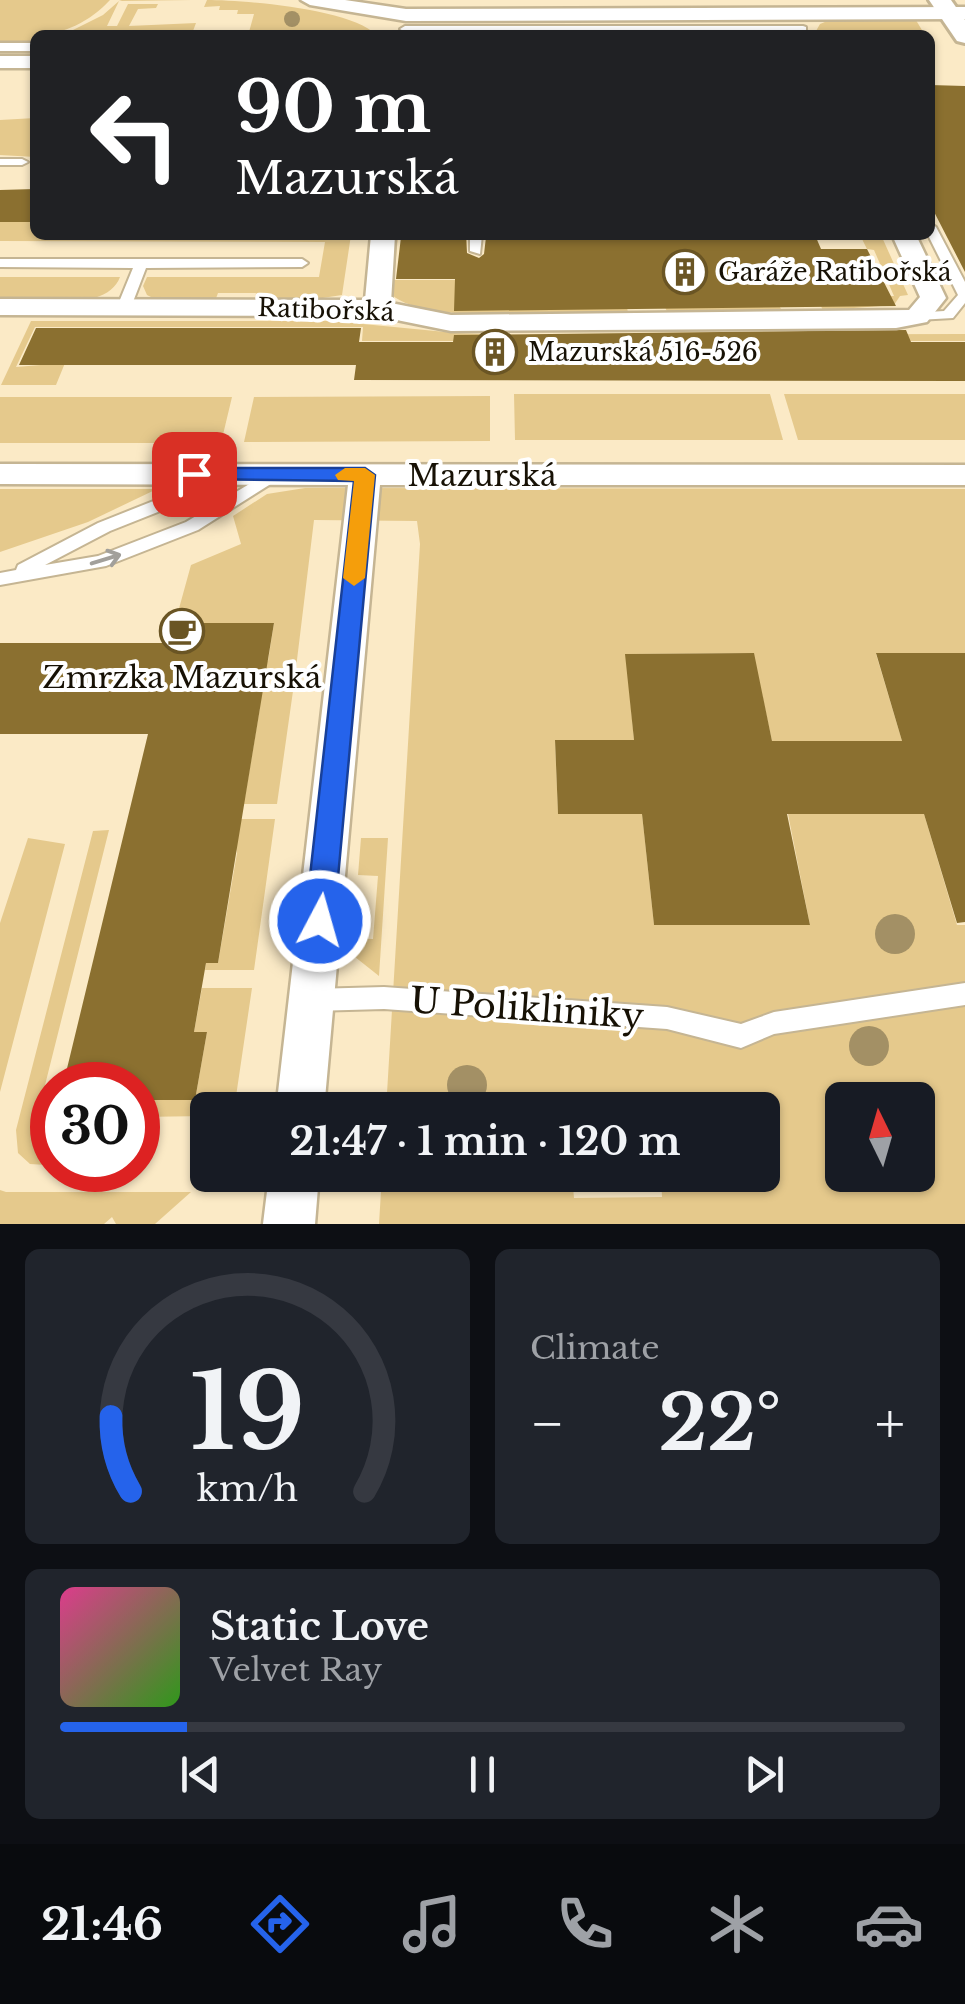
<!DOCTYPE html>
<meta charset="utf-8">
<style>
:root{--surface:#171b24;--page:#20242c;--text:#f1f3f6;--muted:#9ea1a6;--line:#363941;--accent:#2563eb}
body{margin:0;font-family:"Libre Baskerville",serif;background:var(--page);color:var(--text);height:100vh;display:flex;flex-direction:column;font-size:38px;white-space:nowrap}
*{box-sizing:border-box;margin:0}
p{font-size:32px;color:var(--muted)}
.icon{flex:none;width:55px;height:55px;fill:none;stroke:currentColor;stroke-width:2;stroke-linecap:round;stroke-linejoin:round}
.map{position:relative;height:1224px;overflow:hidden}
.side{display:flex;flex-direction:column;gap:25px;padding:25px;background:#0d0f14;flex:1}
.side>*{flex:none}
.top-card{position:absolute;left:30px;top:30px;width:905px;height:210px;border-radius:15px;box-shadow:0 2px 8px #0004;background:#202124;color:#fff;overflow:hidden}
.needle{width:65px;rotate:355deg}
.buttons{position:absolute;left:825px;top:1082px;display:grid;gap:20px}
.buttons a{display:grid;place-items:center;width:110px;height:110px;border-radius:15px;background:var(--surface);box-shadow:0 2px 8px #0004;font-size:50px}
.speed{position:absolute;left:30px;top:1062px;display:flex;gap:20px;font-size:50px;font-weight:700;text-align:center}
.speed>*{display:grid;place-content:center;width:130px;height:130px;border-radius:50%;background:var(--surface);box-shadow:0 2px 8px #0004;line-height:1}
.speed .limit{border:15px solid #d22;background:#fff;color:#111}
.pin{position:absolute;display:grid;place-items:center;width:85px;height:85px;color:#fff;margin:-42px;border-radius:20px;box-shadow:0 5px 15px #0006}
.me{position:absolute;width:110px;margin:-55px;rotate:6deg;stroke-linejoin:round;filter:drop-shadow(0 0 8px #0008)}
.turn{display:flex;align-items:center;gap:35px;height:210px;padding:0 40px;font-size:45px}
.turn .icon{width:130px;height:130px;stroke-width:2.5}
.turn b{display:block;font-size:70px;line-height:85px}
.big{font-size:75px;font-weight:700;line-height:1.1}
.side .tile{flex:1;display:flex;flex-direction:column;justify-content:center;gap:15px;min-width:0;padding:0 35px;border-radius:15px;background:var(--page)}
.side .dial{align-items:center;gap:0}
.dial svg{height:260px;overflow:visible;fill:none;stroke:var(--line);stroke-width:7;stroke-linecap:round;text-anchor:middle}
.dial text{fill:var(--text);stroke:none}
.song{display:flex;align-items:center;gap:30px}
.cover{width:120px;height:120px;border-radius:15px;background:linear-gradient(135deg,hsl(330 70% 55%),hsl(110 70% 35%))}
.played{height:10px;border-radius:5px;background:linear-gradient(90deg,var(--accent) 15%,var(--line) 15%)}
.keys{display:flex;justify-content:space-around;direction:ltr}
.heat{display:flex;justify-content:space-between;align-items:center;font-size:55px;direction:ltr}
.side .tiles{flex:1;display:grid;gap:25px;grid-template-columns:1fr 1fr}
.tile:last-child{grid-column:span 2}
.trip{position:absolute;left:190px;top:1092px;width:590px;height:100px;border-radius:15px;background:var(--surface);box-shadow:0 2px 8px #0004;font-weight:700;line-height:100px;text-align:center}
.tab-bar{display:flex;height:160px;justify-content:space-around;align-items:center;background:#090b0e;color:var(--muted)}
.tab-bar .icon{width:70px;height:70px}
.tab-bar .on{color:var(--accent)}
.tab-bar b{font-size:45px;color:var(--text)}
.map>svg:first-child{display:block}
</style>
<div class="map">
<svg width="965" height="1224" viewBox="0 0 965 1224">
<rect width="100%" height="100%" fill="#fbeac6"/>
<path fill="#e5c98c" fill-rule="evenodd" d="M 0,0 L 110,0 C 91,21 63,35 35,35 L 35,43 L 0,43 Z
M 122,0 L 192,0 L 119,1 L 107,26 L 117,26 L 128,4 L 158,4 L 156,8 L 138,9 L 129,26 L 196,23 L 193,31 L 249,32 L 254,14 L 237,14 L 238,10 L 219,10 L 220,6 L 204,7 L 207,0 C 243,0 353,9 376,35 L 63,35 L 103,15 L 119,1 Z
M 914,17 L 925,35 L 818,35 L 816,31 L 820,24 L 832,19 Z
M 35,118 L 35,157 L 0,155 L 0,120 Z
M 0,222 L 35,222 L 35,235 L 351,235 L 342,295 L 303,301 L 255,300 L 256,293 L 218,293 L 215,301 L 159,301 L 147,295 L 143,286 L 147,277 L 319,277 L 325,242 L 0,241 Z
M 394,235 L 467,235 L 466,262 L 464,236 L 398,236 L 394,280 L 455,280 L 455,294 L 494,297 L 894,296 L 874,250 L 867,249 L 861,237 L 850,236 L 881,235 L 908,295 L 900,296 L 894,305 L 854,308 L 856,314 L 824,313 L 821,306 L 780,307 L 783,314 L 668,314 L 665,307 L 627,307 L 628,313 C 579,314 425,325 392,295 Z
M 0,277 L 120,277 C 107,313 33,300 0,300 Z
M 31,321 L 332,321 L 456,333 L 516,335 L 965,334 L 965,341 L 362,341 L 363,327 L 35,327 L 16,367 L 65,363 L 56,385 L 1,385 Z
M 770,394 L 783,440 L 515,440 L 514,394 Z
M 784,394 L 965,394 L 965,440 L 798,440 Z
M 490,396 L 490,441 L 244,442 L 254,397 Z
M 0,397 L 232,397 L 221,443 L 0,443 Z
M 305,488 L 965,489 L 965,653 L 876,654 L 902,741 L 772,741 L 753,653 L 626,654 L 634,740 L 555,741 L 558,814 L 642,814 L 654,925 L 810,925 L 788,814 L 924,814 L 957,925 L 965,925 L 965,1224 L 379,1224 L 382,1175 L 572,1175 L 574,1198 L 662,1197 L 661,1175 L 762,1175 L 762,1110 L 386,1110 L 420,544 L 417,521 L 314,520 L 296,668 L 257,668 L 258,662 L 268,661 L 274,623 L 175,623 L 191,565 L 241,544 L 233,516 L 267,494 ZM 842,1100 L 918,1100 L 918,1175 L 842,1175 Z
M 0,489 L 157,489 L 88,522 L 0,552 Z
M 254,684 L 294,684 L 277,804 L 234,804 L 245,797 L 260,707 Z
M 231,819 L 275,819 L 254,970 L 205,970 L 206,963 L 218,963 L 237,853 Z
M 109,830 L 36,1121 L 41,1132 L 52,1134 L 46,1165 L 30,1164 L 18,1153 L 16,1130 L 93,831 Z
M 28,838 L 65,844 L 0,1092 L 0,923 Z
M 361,838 L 388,838 L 379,976 L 350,953 L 347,938 L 373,939 L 378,876 L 358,875 Z
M 202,988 L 252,988 L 234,1110 L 208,1110 L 207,1116 L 138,1117 L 138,1100 L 195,1100 L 207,1032 L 194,1032 Z
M 0,1190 L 6,1192 L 191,1192 L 155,1224 L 116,1224 L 112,1217 L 104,1224 L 0,1224 Z"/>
<path fill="#8b7030" d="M 930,85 L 965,86 L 965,272 L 930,204 Z
M 35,189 L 35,222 L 0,222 L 0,190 Z
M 493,235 L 815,235 L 821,249 L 867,249 L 896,306 L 454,311 L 455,279 L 396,279 L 401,237 L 466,237 L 467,253 L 479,258 L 484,254 L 486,237 Z
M 36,328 L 361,328 L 359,342 L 453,342 L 454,335 L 906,330 L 911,342 L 965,342 L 965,381 L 354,380 L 356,365 L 19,365 Z
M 175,623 L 274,623 L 218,963 L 206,963 L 194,1032 L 207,1032 L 195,1100 L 138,1100 L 138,1085 L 63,1085 L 148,734 L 0,734 L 0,643 L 170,643 Z
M 754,653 L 772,741 L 902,741 L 876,653 L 965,653 L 965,922 L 957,923 L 924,814 L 787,814 L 810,925 L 654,925 L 642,814 L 558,814 L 555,740 L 634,740 L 625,654 Z"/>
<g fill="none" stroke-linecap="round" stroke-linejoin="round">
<defs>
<path id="service" d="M 803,26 L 806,27 L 806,31 L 405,32 L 400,29 L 405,26 Z
M 0,159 L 22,159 L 28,162 L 22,165 L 0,165 Z
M 930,223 L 936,227 L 965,282 L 965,303 L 953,318 L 918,320 L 913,319 L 913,313 L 944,311 L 958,295 L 928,235 Z
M 470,235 L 482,235 L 480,254 L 470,251 Z
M 0,259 L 302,259 L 308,263 L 302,267 L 146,268 L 131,307 L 124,311 L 117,307 L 133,268 L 0,267 Z
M 194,469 L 202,474 L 178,504 L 110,531 L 45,565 L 98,556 L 186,522 L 271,471 L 277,470 L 285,475 L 198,530 L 106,566 L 0,585 L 0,573 L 16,570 L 18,565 L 98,523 L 166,496 L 188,470 Z
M 965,983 L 965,1005 L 774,1034 L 741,1048 L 667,1029 L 384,1009 L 313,1011 L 305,1008 L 302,1000 L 305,992 L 313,989 L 384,987 L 667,1007 L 741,1024 L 774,1012 Z"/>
<path id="pedestrian" d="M 0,43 L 35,43 L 35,51 L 0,51 Z"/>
<path id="minor" d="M 301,0 L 345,0 L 406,9 L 965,7 L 965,19 L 406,21 L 310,5 Z
M 0,56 L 35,56 L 35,68 L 0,68 Z
M 371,235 L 395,235 L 391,303 L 451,315 L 909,310 L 920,297 L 892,235 L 916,235 L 946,298 L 927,322 L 896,328 L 451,331 L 377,316 L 0,315 L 0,299 L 365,300 Z
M 0,464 L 965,465 L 965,485 L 380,485 L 324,1110 L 276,1110 L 348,485 L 0,484 Z
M 269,1175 L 319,1175 L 315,1224 L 263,1224 Z"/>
<path id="tertiary" d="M 929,0 L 951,0 L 965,20 L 965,43 L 957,41 Z"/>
</defs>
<use href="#service" stroke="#c5b593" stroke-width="4"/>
<use href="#pedestrian" stroke="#c5b593" stroke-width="5"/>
<use href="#minor" stroke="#c5b593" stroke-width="5"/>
<use href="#tertiary" stroke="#c5b593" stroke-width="6"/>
<use href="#service" fill="#fff" fill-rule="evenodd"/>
<use href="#pedestrian" fill="#fff" fill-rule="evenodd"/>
<use href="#minor" fill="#fff" fill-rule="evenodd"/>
<use href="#tertiary" fill="#fff" fill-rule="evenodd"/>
</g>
<g fill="#a39065">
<circle cx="292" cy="19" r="8"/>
<circle cx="895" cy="934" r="20"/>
<circle cx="869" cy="1046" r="20"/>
<circle cx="467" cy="1085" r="20"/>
</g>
<defs><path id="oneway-shaft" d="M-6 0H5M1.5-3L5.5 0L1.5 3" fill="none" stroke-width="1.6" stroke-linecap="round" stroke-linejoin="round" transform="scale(2.5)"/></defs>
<use stroke="#a2a09b" href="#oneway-shaft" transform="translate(106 559) rotate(-17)"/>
<path fill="#2563eb" stroke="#184099" stroke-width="2.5" d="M 194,468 L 365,468 L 375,475 L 334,921 L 330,931 L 320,934 L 309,931 L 305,921 L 354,481 L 187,479 L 187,470 Z"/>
<path fill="#f59e0b" d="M 365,468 L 375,475 L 365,578 L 354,586 L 343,578 L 354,481 L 338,480 L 335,475 L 345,468 Z"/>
<defs>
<symbol id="building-ring" viewBox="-11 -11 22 22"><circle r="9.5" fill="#fff" stroke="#6a5524" stroke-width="1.5"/><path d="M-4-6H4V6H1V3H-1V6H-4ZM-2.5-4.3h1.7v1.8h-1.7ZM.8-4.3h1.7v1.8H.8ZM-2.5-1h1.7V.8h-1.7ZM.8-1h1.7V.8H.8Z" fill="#6a5524"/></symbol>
<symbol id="cafe-ring" viewBox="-11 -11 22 22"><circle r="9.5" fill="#fff" stroke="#6a5524" stroke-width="1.5"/><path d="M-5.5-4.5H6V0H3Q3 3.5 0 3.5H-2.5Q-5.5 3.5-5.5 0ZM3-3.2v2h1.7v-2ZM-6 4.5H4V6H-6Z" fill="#6a5524"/></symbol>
</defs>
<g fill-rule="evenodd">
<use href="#building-ring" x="660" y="247" width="50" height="50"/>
<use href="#building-ring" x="470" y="327" width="50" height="50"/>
<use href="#cafe-ring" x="157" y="606" width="50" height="50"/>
</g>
<g text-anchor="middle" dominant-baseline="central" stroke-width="8" stroke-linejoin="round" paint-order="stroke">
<g font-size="25" fill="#171105" stroke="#fff" text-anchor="start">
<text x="718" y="272">Garáže Ratibořská</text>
<text x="528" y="352">Mazurská 516-526</text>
</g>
<g font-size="25" fill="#171105" stroke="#fff">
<text transform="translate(326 310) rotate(2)">Ratibořská</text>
</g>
<g font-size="30" fill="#171105" stroke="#fff">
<text x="482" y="475">Mazurská</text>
</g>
<g font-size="30" fill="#171105" stroke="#fff">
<text x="182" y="677">Zmrzka Mazurská</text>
</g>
<g font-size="35" fill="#171105" stroke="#fff">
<text transform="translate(527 1008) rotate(4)">U Polikliniky</text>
</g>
</g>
</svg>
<div class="buttons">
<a><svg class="needle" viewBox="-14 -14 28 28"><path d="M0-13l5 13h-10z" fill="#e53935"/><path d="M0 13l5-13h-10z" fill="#9ea1a6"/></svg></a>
</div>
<div class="speed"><div class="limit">30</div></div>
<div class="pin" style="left:194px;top:474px;background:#d93025"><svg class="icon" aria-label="arrive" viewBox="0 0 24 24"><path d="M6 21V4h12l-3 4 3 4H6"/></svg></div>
<svg class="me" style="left:320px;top:921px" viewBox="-20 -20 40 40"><circle r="17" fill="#2563eb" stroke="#fff" stroke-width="3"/><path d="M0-11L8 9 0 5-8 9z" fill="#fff"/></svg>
<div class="trip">21:47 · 1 min · 120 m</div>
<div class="top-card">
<div class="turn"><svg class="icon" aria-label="left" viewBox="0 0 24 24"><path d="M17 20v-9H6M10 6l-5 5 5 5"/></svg><div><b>90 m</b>Mazurská</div></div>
</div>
</div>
<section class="side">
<div class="tiles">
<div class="tile dial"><svg viewBox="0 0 100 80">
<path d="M14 69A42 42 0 1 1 86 69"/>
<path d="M14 69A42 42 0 0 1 8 46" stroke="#2563eb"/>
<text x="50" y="56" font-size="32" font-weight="700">19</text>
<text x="50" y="72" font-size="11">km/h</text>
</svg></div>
<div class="tile"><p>Climate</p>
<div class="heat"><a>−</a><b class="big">22°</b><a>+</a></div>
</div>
<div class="tile">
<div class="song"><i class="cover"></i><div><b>Static Love</b><p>Velvet Ray</p></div></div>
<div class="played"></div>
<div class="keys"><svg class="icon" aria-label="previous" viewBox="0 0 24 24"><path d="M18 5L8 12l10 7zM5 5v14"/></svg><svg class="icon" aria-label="pause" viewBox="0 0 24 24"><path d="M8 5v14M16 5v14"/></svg><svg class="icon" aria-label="next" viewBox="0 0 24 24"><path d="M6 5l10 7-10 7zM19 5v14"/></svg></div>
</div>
</div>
</section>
<nav class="tab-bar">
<b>21:46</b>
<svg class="icon on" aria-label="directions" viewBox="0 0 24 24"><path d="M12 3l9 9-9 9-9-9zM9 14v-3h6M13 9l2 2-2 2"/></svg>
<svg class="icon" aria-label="music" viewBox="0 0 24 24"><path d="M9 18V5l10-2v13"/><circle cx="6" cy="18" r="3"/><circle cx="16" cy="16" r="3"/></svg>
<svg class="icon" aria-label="phone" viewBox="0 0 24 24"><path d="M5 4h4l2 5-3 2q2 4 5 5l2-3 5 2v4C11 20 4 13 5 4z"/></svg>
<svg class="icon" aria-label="climate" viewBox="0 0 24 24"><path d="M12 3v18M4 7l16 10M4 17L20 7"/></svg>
<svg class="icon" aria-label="car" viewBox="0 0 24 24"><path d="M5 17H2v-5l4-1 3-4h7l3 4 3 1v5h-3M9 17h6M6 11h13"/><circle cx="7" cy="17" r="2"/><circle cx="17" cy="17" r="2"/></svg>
</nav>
